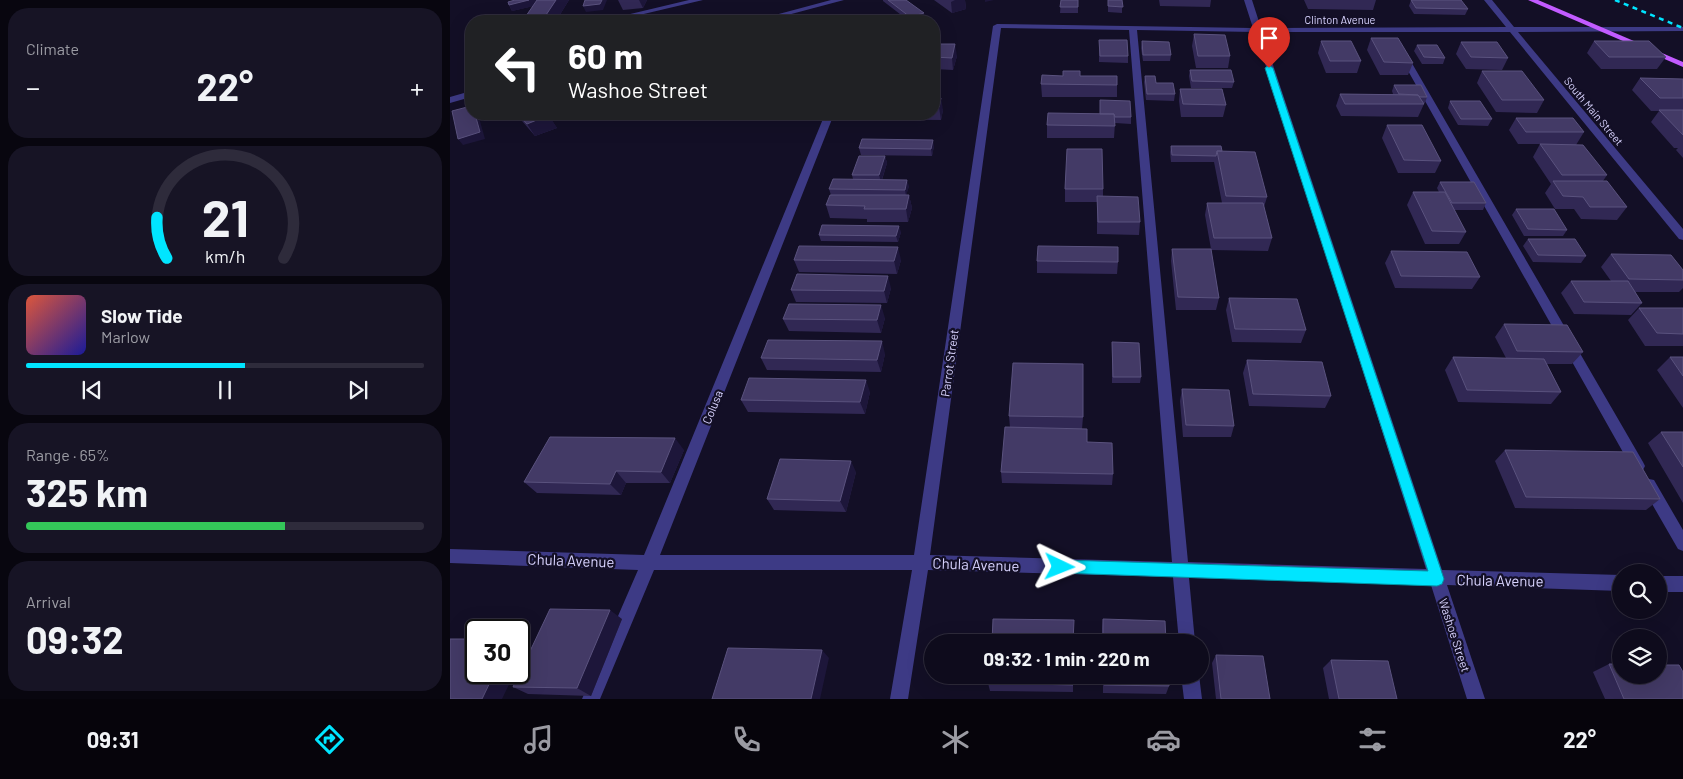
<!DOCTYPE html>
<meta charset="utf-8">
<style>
:root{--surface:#0e0b1c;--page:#171425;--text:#f1f3f6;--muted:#9b9ba3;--line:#2e2b3b;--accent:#00e5ff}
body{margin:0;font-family:Barlow,sans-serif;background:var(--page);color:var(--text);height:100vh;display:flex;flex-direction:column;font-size:19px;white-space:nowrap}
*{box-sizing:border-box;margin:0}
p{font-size:16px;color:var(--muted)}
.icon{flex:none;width:28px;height:28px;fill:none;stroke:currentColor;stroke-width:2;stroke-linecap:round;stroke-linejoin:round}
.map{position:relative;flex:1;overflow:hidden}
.details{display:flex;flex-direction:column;gap:8px;padding:8px;background:#08060f;width:450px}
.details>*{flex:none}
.guide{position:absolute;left:15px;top:15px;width:475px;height:105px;border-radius:20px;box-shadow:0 5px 20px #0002,0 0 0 1px var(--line);background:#202124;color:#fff;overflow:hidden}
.tools{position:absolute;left:1162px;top:564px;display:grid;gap:10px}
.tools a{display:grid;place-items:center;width:55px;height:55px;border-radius:50%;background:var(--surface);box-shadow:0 5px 20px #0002,0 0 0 1px var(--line);font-size:25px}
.speed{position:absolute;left:15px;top:619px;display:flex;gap:10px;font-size:25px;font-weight:700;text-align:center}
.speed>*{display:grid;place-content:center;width:65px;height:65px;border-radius:50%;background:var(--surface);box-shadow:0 5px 20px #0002,0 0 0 1px var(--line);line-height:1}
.speed .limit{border:2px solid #111;border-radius:8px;background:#fff;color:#111}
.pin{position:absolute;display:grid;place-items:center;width:42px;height:42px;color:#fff;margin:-51px -21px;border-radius:50% 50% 50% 0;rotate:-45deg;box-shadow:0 0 5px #0007}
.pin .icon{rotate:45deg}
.me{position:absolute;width:55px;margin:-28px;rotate:92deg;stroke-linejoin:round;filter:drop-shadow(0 0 4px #0008)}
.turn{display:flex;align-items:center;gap:18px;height:105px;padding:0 20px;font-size:22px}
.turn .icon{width:65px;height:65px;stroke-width:2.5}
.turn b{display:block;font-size:35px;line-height:42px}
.big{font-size:38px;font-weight:700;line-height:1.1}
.details .widget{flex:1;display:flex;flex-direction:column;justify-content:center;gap:8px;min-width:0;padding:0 18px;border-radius:20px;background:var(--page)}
.details .dial{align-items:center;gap:0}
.dial svg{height:130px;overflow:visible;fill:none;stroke:var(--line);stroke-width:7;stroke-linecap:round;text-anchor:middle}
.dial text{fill:var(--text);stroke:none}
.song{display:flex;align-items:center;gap:15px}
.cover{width:60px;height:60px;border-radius:8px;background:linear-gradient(135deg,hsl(10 70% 55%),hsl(240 70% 35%))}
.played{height:5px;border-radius:2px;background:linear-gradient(90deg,var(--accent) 55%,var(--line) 55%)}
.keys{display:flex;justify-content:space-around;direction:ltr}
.heat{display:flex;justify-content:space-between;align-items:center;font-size:28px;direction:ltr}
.charge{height:8px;border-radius:4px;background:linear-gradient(90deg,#34c759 65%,var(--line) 0)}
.trip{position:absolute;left:474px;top:634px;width:285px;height:50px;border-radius:25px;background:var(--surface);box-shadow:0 5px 20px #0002,0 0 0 1px var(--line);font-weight:700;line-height:50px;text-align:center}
.tab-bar{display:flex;height:80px;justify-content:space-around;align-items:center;background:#06040b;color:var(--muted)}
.tab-bar .icon{width:35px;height:35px}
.tab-bar .on{color:var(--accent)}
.tab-bar b{font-size:22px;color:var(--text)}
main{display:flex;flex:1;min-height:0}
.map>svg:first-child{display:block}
</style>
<main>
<section class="details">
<div class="widget"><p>Climate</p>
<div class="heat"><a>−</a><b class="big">22°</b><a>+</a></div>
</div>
<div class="widget dial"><svg viewBox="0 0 100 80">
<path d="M14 69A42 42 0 1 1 86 69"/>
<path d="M14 69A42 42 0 0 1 8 44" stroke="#00e5ff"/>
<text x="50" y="56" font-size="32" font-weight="700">21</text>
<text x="50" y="72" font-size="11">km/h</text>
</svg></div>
<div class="widget">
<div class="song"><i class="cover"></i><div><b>Slow Tide</b><p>Marlow</p></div></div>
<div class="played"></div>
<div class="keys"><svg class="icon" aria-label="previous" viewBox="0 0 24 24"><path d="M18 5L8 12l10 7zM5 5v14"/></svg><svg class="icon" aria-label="pause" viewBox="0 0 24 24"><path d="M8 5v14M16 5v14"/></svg><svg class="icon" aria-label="next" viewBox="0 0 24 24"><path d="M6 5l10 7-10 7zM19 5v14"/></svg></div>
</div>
<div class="widget"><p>Range · 65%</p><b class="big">325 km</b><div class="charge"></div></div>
<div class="widget"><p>Arrival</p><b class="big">09:32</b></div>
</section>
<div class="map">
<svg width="1233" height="699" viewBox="0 0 1233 699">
<rect width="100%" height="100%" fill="#130f26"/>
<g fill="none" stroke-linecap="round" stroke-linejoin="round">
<path fill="#3d3a85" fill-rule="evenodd" d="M 239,0 L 253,0 L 164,21 L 151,21 Z
M 381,0 L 394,0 L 315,21 L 303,21 Z
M 794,0 L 802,0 L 811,28 L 1056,27 L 1034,0 L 1042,0 L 1064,27 L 1233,27 L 1233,31 L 1068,32 L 1233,229 L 1233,240 L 1229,239 L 1060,32 L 812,32 L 992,570 L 1171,575 L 1171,591 L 997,585 L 1035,699 L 1017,699 L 981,585 L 739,578 L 745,642 L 729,642 L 723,577 L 478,570 L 458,699 L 440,699 L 462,570 L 204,570 L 150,699 L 132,699 L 188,570 L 0,563 L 0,549 L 194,555 L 375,114 L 384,114 L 210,555 L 464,555 L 543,26 L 547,24 L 803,28 ZM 551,28 L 679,30 L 722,562 L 480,555 ZM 687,30 L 805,32 L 976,569 L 738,562 Z
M 949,51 L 956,53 L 1193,462 L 1195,466 L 1193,470 L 1188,472 L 1183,470 L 948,53 Z
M 21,91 L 21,97 L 0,103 L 0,97 Z
M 1199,479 L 1204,480 L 1233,530 L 1233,551 L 1228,549 L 1194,490 L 1192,485 L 1194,480 Z
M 1209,576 L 1233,576 L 1233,592 L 1209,592 Z
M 731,675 L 749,675 L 752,699 L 734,699 Z"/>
<path fill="#c25bff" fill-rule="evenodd" d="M 1078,0 L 1088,0 L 1233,62 L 1233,67 Z"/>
<path stroke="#00e5ff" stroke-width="2.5" stroke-dasharray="5 4.5" stroke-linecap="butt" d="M 1165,0 L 1233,28"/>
</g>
<path fill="#312854" d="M 119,0 L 106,21 L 79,21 L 76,16 L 83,6 L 62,11 L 59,5 Z
M 168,0 L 197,0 L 193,8 L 173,10 Z
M 433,0 L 456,0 L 475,19 L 466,21 L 459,21 L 433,1 Z
M 484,0 L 515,0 L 516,9 L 502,13 Z
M 611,0 L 628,0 L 628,13 L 610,13 Z
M 658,0 L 672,0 L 672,13 L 658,12 Z
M 709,0 L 761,0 L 760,7 L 710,6 Z
M 854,0 L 926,0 L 923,10 L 858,9 Z
M 961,0 L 1018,9 L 1015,15 L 964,14 L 959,6 Z
M 744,34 L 780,56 L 778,68 L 746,68 L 742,46 Z
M 921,38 L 963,63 L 958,75 L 930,75 L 917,50 Z
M 649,40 L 678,56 L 678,63 L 649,62 Z
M 692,41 L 721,55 L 720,61 L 693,61 L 691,48 Z
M 871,41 L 911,61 L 907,73 L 876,73 L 868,53 Z
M 1144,41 L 1216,57 L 1207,69 L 1151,69 L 1137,53 Z
M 1011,42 L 1058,58 L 1052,70 L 1016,69 L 1006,54 Z
M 484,44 L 507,56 L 503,70 L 484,69 Z
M 967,45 L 995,58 L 993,64 L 972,64 L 964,51 Z
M 740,70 L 784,82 L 782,88 L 741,88 L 739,76 Z
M 1032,71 L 1094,100 L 1087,113 L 1046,112 L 1027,83 Z
M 630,76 L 667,85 L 667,97 L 592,97 L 591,84 Z
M 695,76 L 725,94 L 724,101 L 696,100 L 694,82 Z
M 1190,78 L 1233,79 L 1233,158 L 1226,150 L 1228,148 L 1224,148 L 1201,122 L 1209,111 L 1201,111 L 1182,90 Z
M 944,85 L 977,97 L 975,103 L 973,103 L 974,104 L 968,117 L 891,116 L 886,106 L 890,94 L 943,94 L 942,91 Z
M 730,89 L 776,105 L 773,117 L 731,117 L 729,101 Z
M 484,97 L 493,110 L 491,120 L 410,119 L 409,114 L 484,114 Z
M 650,100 L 681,117 L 681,124 L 665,123 L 664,138 L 597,138 L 597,125 L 650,114 Z
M 1000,101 L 1042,119 L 1038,126 L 1008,125 L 998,108 Z
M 66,114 L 97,114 L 107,128 L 85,136 Z
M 1066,118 L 1134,132 L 1126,145 L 1157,175 L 1153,181 L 1177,207 L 1167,220 L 1131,219 L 1124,209 L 1105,209 L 1095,193 L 1101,184 L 1083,157 L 1090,144 L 1068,144 L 1059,130 Z
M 937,125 L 991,161 L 985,173 L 948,173 L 932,138 Z
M 484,146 L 482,156 L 411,155 L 409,148 Z
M 721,146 L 772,151 L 817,197 L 814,207 L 822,238 L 818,251 L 761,250 L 769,298 L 766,310 L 726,310 L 721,261 L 722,249 L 761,249 L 755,215 L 757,203 L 772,203 L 764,162 L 721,162 L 720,152 Z
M 435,156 L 437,163 L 432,180 L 459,186 L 456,195 L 459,195 L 462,208 L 458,222 L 417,222 L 417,219 L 380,218 L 376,205 L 381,195 L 379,189 L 403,179 L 402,175 Z
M 990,182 L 1036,203 L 1033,210 L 1004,210 L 1016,232 L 1009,244 L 975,244 L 957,205 L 963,192 L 989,192 L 987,188 Z
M 615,189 L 653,189 L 653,196 L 690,222 L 689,235 L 647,234 L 647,202 L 615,202 Z
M 1066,209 L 1117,230 L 1113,236 L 1074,236 L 1062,215 Z
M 451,232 L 448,242 L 371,241 L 369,235 Z
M 1078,239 L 1136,256 L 1131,263 L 1083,262 L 1073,246 Z
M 941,251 L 1030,277 L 1022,289 L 945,288 L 935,263 Z
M 1161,254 L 1233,270 L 1233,288 L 1229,292 L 1185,292 L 1192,303 L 1181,315 L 1124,314 L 1111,293 L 1121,281 L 1161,281 L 1151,267 Z
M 344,260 L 451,260 L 447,274 L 349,272 Z
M 587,261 L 668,262 L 667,274 L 587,273 Z
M 441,288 L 437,303 L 346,302 L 341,290 Z
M 779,298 L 856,330 L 851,343 L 782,342 L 776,310 Z
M 1189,308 L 1233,308 L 1233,346 L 1195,346 L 1178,320 Z
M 435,318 L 431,333 L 339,331 L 333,319 Z
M 1054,324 L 1133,352 L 1122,364 L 1097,364 L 1111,392 L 1101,404 L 1008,402 L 995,370 L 1003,357 L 1056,358 L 1045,337 Z
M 662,342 L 691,377 L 690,383 L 662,383 Z
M 435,354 L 431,372 L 317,370 L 311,358 Z
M 1220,357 L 1233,357 L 1233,408 L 1207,370 Z
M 797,360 L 881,396 L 875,408 L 799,406 L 793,373 Z
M 732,389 L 784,426 L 781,437 L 733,437 L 730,401 Z
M 420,392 L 415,414 L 298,412 L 291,400 Z
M 559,416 L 633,417 L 632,429 L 560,428 Z
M 1211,432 L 1233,432 L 1233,503 L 1198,443 Z
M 637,442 L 663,474 L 662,485 L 552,483 L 551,472 Z
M 234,450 L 220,483 L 176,483 L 171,495 L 87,493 L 74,482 Z
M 1055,450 L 1210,499 L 1196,510 L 1065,508 L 1045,461 Z
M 406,472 L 396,512 L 324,510 L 317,499 Z
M 172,619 L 141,696 L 78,694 L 63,687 Z
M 653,619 L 716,642 L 652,642 L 652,628 Z
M 766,655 L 820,699 L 766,699 L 762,663 Z
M 881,660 L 947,699 L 879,699 L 873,668 Z
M 1159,664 L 1233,699 L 1155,699 L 1143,672 Z
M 623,675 L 623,692 L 540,691 L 538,683 Z
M 653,675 L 719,675 L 719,686 L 716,694 L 653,693 Z"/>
<path fill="#1d163a" d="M 79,0 L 87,0 L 89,5 L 62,11 L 59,5 Z
M 106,0 L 119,0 L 106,21 L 100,21 L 96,15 Z
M 152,0 L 157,0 L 153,10 L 136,12 L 133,6 Z
M 189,0 L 197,0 L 193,8 Z
M 505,0 L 515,0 L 516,9 L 502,13 L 501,2 Z
M 535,0 L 544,0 L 535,2 Z
M 474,13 L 475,19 L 466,21 L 461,21 L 460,17 Z
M 505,44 L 507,56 L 503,70 L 502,58 Z
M 491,98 L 493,110 L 491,120 L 489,107 Z
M 25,114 L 28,114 L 35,139 L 13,145 L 8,139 Z
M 135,114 L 151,114 L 137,118 Z
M 99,115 L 107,128 L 85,136 L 77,124 Z
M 483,140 L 484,146 L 482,156 L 481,149 Z
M 435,156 L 437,163 L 431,182 L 429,175 Z
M 457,180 L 459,186 L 456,196 L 455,190 Z
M 459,195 L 462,208 L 458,222 L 456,209 Z
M 449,226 L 451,232 L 448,242 L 446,236 Z
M 448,247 L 451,260 L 447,274 L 444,261 Z
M 438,276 L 441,288 L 437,303 L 434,291 Z
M 431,305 L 435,318 L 431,333 L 427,320 Z
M 432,341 L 435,354 L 431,372 L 427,360 Z
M 416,380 L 420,392 L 415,414 L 410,402 Z
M 225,438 L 234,450 L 220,483 L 211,472 Z
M 401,461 L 406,472 L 396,512 L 390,501 Z
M 166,471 L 176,483 L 171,495 L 160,484 Z
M 160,610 L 172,619 L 141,696 L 127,688 Z
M 69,644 L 77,648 L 69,665 Z
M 372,650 L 379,658 L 370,699 L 361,699 Z
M 45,672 L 65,672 L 52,699 L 32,699 Z"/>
<path fill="#433a66" stroke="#5a527e" d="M 65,0 L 79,0 L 59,5 L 58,2 Z
M 87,0 L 106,0 L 96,15 L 76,16 Z
M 135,0 L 152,0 L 150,4 L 133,6 Z
M 438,0 L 456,0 L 474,13 L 460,17 Z
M 611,0 L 628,0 L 628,7 L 610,7 Z
M 658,0 L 672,0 L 673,7 L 658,6 Z
M 961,0 L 1011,0 L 1018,9 L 966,8 Z
M 318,18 L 322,21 L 309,21 Z
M 374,19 L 377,21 L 366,21 Z
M 744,34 L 775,35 L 780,56 L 748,56 Z
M 921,38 L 948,38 L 963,63 L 934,62 Z
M 649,40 L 677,40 L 678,56 L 650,56 Z
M 692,41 L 719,42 L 721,55 L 693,55 Z
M 871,41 L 901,41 L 911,61 L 880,61 Z
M 1144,41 L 1199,41 L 1216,57 L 1159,57 Z
M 1011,42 L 1047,42 L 1058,58 L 1021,57 Z
M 484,44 L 505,44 L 502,58 L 484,57 Z
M 967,45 L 987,45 L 995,58 L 974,57 Z
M 740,70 L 781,70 L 784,82 L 742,81 Z
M 613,71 L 630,71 L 630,76 L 667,76 L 667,85 L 591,84 L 592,75 L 613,76 Z
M 1032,71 L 1072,71 L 1094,100 L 1052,100 Z
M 695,76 L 705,76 L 706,83 L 723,83 L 725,94 L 697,94 Z
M 1190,78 L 1233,79 L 1233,98 L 1210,98 Z
M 944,85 L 971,85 L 977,97 L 970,97 L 968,95 L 949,94 Z
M 730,89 L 772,89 L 776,105 L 733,104 Z
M 890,94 L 968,95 L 974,104 L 895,104 Z
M 484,97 L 491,98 L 489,107 L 484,107 Z
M 650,100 L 680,101 L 681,117 L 665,117 L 664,114 L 650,114 Z
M 1000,101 L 1030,101 L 1042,119 L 1011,119 Z
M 21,106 L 21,114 L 25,114 L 30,132 L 8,139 L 2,111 Z
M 1209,110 L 1233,110 L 1233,135 Z
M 598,113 L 664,114 L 665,126 L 597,125 Z
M 68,114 L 97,114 L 99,115 L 77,124 Z
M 1066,118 L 1123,118 L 1134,132 L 1076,132 Z
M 937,125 L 972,125 L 991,161 L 954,160 Z
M 412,139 L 483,140 L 481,149 L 409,148 Z
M 1090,144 L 1133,145 L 1157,175 L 1112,175 Z
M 721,146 L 771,146 L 772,151 L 767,151 L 766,156 L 722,155 Z
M 617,149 L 652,149 L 653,189 L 615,189 Z
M 767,151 L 805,152 L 817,197 L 776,196 Z
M 409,156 L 435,156 L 429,175 L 402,175 Z
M 383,179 L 457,180 L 455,190 L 379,189 Z
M 1103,181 L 1157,181 L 1177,207 L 1140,207 L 1133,197 L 1113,196 Z
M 990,182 L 1024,182 L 1036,203 L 1002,203 Z
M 963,192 L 995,192 L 1016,232 L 982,231 Z
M 380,195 L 459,195 L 456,209 L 414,209 L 415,206 L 376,205 Z
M 647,196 L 688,197 L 690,222 L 648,222 Z
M 757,203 L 813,203 L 822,238 L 764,238 Z
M 1066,209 L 1104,209 L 1117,230 L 1078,229 Z
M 372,225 L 449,226 L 446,236 L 369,235 Z
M 1078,239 L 1125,239 L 1136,256 L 1088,255 Z
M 349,246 L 448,247 L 444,261 L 344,260 Z
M 588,246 L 668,247 L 668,262 L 587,261 Z
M 722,249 L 761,249 L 769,298 L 728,297 Z
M 941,251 L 1017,252 L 1030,277 L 951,276 Z
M 1161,254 L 1221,255 L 1233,270 L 1233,280 L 1179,279 Z
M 347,274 L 438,276 L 434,291 L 341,290 Z
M 1121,281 L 1178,281 L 1192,303 L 1134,302 Z
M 779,298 L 847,299 L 856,330 L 785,329 Z
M 339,304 L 431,305 L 427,320 L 333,319 Z
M 1189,308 L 1233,308 L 1233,334 L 1207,333 Z
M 1054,324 L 1117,325 L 1133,352 L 1067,351 Z
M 318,340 L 432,341 L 427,360 L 311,358 Z
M 662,342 L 689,343 L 691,377 L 663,377 Z
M 1003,357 L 1094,359 L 1111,392 L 1017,390 Z
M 1220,357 L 1233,357 L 1233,376 Z
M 797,360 L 872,362 L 881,396 L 803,394 Z
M 563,363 L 633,364 L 633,417 L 559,416 Z
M 299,378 L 416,380 L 410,402 L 291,400 Z
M 732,389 L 779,390 L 784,426 L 736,425 Z
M 555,427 L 637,429 L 637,442 L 662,443 L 663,474 L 551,472 Z
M 1211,432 L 1233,432 L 1233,467 Z
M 100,437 L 225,438 L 211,472 L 166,471 L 160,484 L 74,482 Z
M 1055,450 L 1183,452 L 1210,499 L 1076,497 Z
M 330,459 L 401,461 L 390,501 L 317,499 Z
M 100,609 L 160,610 L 127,688 L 63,687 Z
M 543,619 L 624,620 L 623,642 L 542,642 Z
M 653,619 L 715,621 L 716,642 L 653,642 Z
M 0,639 L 26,639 L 26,672 L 45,672 L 32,699 L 0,699 Z
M 278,648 L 372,650 L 361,699 L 262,699 Z
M 766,655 L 813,656 L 820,699 L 771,699 Z
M 881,660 L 938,661 L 947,699 L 889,699 Z
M 1159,664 L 1171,664 L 1171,675 L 1209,675 L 1209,665 L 1229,665 L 1233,672 L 1233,699 L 1174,699 Z
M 539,675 L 623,675 L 623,685 L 538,683 Z
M 654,675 L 719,675 L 719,686 L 654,685 Z"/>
<path fill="#00e5ff" stroke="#0095a6" d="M 819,65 L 823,68 L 994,579 L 992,584 L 987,586 L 610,573 L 605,571 L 603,567 L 605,562 L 610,560 L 978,571 L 815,68 Z"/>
<g text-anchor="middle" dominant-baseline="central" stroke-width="4.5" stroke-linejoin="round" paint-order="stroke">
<g font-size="11" fill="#d9d4ff" stroke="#130f26">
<text x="890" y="19">Clinton Avenue</text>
<text transform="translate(1144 111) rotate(50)">South Main Street</text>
</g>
<g font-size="12" fill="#d9d4ff" stroke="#130f26">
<text transform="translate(499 363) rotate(-82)">Parrot Street</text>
<text transform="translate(262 407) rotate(-68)">Colusa</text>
<text transform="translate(1005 635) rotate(72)">Washoe Street</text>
</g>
<g font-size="15" fill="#d9d4ff" stroke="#130f26">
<text transform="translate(121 560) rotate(2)">Chula Avenue</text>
<text transform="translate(526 564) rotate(2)">Chula Avenue</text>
<text transform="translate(1050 580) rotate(1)">Chula Avenue</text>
</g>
</g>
</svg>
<div class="tools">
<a><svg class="icon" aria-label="search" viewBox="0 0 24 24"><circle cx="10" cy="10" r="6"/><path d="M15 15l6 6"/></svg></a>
<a><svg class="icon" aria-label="layers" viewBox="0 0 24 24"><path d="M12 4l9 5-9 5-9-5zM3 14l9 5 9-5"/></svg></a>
</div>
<div class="speed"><div class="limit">30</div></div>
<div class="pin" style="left:819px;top:68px;background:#d93025"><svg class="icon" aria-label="arrive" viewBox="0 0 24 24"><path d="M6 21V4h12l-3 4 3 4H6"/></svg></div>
<svg class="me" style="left:610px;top:567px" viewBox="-20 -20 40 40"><path d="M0-17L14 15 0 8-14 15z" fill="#00e5ff" stroke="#fff" stroke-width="4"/></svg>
<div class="trip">09:32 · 1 min · 220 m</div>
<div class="guide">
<div class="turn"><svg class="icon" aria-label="left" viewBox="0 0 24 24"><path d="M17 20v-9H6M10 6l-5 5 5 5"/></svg><div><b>60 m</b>Washoe Street</div></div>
</div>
</div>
</main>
<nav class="tab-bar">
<b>09:31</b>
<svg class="icon on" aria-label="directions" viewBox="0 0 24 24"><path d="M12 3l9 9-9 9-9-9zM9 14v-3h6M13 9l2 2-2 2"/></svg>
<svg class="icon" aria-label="music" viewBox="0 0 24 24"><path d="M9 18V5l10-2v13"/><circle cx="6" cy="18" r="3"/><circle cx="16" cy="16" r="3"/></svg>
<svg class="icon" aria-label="phone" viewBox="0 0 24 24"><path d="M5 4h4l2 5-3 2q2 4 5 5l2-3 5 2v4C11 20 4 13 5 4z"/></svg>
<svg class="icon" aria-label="climate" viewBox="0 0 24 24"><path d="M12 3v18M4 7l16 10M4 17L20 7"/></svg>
<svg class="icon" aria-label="car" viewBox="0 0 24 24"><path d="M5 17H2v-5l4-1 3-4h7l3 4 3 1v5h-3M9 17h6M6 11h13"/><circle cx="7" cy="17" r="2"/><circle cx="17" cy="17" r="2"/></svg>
<svg class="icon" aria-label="filters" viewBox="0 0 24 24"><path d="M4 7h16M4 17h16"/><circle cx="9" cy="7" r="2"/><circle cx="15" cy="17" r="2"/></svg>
<b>22°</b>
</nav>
